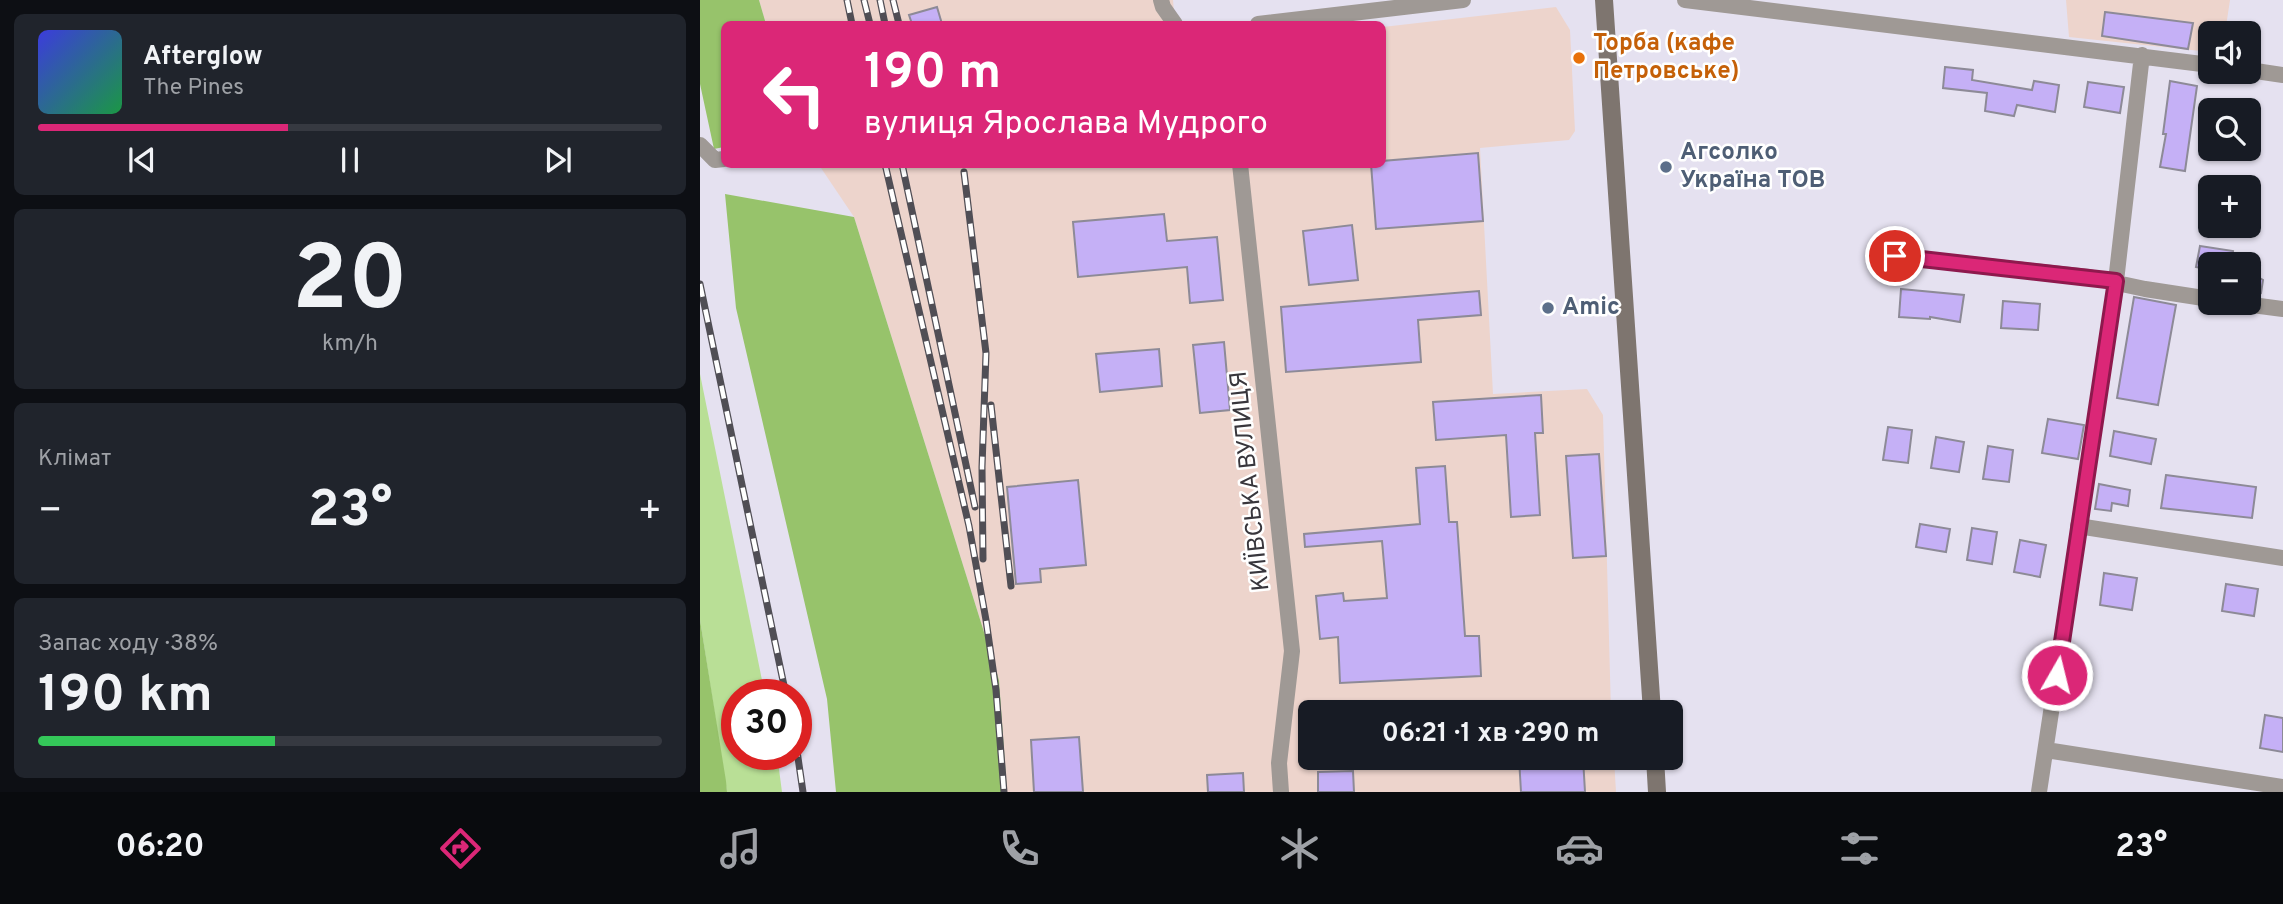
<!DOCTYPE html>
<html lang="uk">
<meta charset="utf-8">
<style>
:root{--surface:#171b24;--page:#20242c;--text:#f1f3f6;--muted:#9ea1a6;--line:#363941;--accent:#db2777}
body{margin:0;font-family:Overpass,sans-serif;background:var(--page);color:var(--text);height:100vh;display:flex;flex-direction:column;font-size:26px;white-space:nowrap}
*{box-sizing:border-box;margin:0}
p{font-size:23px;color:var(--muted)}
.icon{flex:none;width:38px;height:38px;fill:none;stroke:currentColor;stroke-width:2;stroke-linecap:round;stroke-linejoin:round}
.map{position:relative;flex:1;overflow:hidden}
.details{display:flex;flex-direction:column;gap:14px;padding:14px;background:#0d0f14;width:700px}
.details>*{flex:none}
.top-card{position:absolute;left:21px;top:21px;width:665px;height:147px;border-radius:10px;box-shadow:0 2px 5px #0004;background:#db2777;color:#fff;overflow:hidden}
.tools{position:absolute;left:1498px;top:21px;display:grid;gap:14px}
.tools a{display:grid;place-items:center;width:63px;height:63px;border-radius:10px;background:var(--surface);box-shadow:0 2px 5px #0004;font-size:35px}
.speed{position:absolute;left:21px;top:679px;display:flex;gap:14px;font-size:35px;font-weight:700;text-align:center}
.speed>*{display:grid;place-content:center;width:91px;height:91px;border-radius:50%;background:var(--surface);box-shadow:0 2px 5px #0004;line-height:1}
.speed .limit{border:10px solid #d22;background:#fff;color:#111}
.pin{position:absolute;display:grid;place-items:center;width:60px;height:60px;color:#fff;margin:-30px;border:4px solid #fff;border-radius:50%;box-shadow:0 2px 7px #0007}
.me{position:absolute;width:77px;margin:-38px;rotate:8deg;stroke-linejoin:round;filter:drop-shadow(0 0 5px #0008)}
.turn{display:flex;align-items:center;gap:24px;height:147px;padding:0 28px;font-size:32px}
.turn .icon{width:91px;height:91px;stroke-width:2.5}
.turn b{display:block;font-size:49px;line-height:60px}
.big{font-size:52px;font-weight:700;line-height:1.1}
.details .card{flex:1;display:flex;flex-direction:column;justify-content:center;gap:10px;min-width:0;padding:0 24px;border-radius:10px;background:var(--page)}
.details .dial{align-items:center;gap:0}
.dial b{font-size:91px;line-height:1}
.song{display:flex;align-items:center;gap:21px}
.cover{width:84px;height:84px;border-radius:10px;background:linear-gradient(135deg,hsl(240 70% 55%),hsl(140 70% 35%))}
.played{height:7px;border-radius:4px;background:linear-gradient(90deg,var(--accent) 40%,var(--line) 40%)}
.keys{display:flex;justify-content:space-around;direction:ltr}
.heat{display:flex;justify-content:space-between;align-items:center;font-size:38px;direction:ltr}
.charge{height:10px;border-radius:5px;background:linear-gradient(90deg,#34c759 38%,var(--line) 0)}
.trip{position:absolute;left:598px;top:700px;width:385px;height:70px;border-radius:10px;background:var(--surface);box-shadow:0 2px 5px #0004;font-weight:700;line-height:70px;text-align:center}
.menu{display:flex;height:112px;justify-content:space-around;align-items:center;background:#090b0e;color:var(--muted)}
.menu .icon{width:49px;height:49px}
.menu .active{color:var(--accent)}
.menu b{font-size:32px;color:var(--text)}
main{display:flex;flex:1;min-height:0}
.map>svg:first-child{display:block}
</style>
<main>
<section class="details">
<div class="card">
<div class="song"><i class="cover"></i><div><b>Afterglow</b><p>The Pines</p></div></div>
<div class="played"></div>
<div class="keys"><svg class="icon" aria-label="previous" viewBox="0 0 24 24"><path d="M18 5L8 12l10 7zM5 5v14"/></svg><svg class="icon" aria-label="pause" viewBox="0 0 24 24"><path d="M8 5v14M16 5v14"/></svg><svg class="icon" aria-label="next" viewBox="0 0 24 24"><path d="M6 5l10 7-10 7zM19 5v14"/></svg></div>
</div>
<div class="card dial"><b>20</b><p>km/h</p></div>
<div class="card"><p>Клімат</p>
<div class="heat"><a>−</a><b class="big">23°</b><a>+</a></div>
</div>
<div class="card"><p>Запас ходу · 38%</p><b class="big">190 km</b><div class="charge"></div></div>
</section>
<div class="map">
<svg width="1583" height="792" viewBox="0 0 1583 792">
<rect width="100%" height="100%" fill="#e5e1f0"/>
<path fill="#edd4cc" d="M 59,0 L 473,0 L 475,24 L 66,24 Z
M 1366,0 L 1530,0 L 1525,33 L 1510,33 L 1510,52 L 1369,37 Z
M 856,7 L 870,30 L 875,131 L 869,140 L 780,148 L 793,394 L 887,389 L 903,415 L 911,712 L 611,712 L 611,758 L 914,758 L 916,792 L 307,792 L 299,680 L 154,217 L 119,165 L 682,164 L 683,27 Z"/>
<path fill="#b9df96" d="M 0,374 L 65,695 L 37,695 L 37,754 L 77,754 L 82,792 L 27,792 L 0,620 Z"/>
<path fill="#97c36b" d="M 0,0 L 59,0 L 66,24 L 24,24 L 24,147 L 14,149 L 0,84 Z
M 25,194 L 154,217 L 299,680 L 307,792 L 136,792 L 127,699 L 36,308 Z
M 0,620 L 26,781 L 27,792 L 0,792 Z"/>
<path fill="#c5b0f6" stroke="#8d8a97" stroke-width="2" d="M 237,7 L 242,24 L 212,24 L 209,15 Z
M 1405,12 L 1493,23 L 1488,49 L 1402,36 Z
M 1245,67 L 1273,70 L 1272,80 L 1332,90 L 1334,81 L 1359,85 L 1355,112 L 1317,105 L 1314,116 L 1285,111 L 1287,93 L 1243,88 Z
M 1470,81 L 1497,86 L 1485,171 L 1460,167 L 1466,134 L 1463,134 Z
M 1388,82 L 1424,87 L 1420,113 L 1384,107 Z
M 778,153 L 783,221 L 676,229 L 671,164 L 682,164 L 682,161 Z
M 464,214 L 467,241 L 517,237 L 523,300 L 490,303 L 487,267 L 378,277 L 373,222 Z
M 652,225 L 658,280 L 609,285 L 603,231 Z
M 1500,246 L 1533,251 L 1531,264 L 1510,264 L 1510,270 L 1496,267 Z
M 1549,264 L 1560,266 L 1558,277 L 1563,280 L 1561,293 L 1556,292 L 1556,295 L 1549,294 Z
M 1201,289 L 1264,295 L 1260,322 L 1230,317 L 1230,319 L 1199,317 Z
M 779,291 L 781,315 L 718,320 L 721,362 L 586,372 L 581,307 Z
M 1434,297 L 1476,305 L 1458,405 L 1417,398 Z
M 1303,301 L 1340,304 L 1338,330 L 1301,328 Z
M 524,342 L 530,410 L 500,413 L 493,345 Z
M 459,349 L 462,386 L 400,392 L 396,354 Z
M 841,395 L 843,433 L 835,433 L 840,515 L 811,517 L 806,435 L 736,440 L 733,402 Z
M 1348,419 L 1384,425 L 1378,459 L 1342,453 Z
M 1188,427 L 1212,430 L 1208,463 L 1183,460 Z
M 1414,431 L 1456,439 L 1451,464 L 1410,456 Z
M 1236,437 L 1264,442 L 1259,472 L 1231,468 Z
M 1288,446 L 1313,450 L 1309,482 L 1283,479 Z
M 899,454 L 906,556 L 873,558 L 866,456 Z
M 745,466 L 749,522 L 757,522 L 765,636 L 779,636 L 781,676 L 640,683 L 638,637 L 620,639 L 616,596 L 643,593 L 644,601 L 687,598 L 682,541 L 605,547 L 604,534 L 720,524 L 716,468 Z
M 1466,475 L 1556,487 L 1552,518 L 1461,508 Z
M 378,480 L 386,565 L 340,569 L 341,582 L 316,584 L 307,487 Z
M 1399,484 L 1430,490 L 1428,506 L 1412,503 L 1411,511 L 1395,509 Z
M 1220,524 L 1250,529 L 1246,552 L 1216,547 Z
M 1272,528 L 1297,532 L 1292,564 L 1267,560 Z
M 1320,540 L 1346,545 L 1340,577 L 1314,572 Z
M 1404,573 L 1437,578 L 1432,610 L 1400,605 Z
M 1526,584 L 1558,589 L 1554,616 L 1522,611 Z
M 1565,715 L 1583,718 L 1583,752 L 1560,748 Z
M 379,737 L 383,792 L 334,792 L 331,740 Z
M 819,758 L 883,758 L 885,792 L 821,792 Z
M 653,771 L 654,792 L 618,792 L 618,772 Z
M 543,773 L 544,792 L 508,792 L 507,775 Z"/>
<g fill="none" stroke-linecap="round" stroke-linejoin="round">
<path stroke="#9f9995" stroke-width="16" d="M 461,0 L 463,7 L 475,24
M 985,0 L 1510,65
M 558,24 L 763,0
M 1549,70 L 1583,75
M 0,145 L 15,160 L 24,159
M 540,164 L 592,651 L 579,763 L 581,792
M 1195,256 L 1389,277 L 1445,289 L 1510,299
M 1537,303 L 1583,309
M 1378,526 L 1583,558
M 1346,750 L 1583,787
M 1339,792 L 1416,281 L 1442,55"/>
<path stroke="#7e756f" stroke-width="18" d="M 904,0 L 952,712
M 955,758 L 957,792"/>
<defs>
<path id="rail" d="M 147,0 L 152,24
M 164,0 L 170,24
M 180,0 L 185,24
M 193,0 L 199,24
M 185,164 L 269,526 L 286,620 L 296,690 L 304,792
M 202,164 L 275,507
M 264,172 L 286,353 L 282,467 L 283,559
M 0,284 L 86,695
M 291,405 L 311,586
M 96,744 L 103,792"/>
</defs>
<use href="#rail" stroke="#504e55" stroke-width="7"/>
<use href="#rail" stroke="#fff" stroke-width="4.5" stroke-dasharray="13" stroke-linecap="butt"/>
</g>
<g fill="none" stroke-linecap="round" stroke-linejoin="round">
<defs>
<path id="route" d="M 1195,256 L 1416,281 L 1357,675"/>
</defs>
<use href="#route" stroke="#8e194d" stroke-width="18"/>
<use href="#route" stroke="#db2777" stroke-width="12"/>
</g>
<circle fill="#e8710a" stroke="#fff" stroke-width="2.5" cx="879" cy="58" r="7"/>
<g fill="#5c6f8a" stroke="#fff" stroke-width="2.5">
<circle cx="966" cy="167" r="7"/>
<circle cx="848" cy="308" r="7"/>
</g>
<g text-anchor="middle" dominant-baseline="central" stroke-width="5" stroke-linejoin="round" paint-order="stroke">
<g font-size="24" font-weight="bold" fill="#c56008" stroke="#fff" text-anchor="start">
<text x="893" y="44">Торба (кафе<tspan x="893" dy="28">Петровське)</tspan></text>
</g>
<g font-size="24" font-weight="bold" fill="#4e5e75" stroke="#fff" text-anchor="start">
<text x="980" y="153">Агсолко<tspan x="980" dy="28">Україна ТОВ</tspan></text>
<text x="862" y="308">Amic</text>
</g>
<g font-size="24" fill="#38363c" stroke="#fff">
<text transform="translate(551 481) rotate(-96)">КИЇВСЬКА ВУЛИЦЯ</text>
</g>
</g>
</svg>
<div class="tools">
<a><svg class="icon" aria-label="sound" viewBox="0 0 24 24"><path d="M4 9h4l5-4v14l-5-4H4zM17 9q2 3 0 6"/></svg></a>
<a><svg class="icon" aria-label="search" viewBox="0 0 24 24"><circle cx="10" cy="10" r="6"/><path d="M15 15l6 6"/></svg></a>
<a>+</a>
<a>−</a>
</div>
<div class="speed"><div class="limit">30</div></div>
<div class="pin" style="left:1195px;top:256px;background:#d93025"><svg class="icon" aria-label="arrive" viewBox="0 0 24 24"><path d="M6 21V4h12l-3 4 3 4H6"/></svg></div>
<svg class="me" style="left:1357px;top:675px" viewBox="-20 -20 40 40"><circle r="17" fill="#db2777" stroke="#fff" stroke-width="3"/><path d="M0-11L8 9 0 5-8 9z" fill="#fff"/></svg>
<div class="trip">06:21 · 1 хв · 290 m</div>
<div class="top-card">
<div class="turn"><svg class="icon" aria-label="left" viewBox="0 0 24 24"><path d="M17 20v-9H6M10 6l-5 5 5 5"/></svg><div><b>190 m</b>вулиця Ярослава Мудрого</div></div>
</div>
</div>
</main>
<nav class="menu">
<b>06:20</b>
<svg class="icon active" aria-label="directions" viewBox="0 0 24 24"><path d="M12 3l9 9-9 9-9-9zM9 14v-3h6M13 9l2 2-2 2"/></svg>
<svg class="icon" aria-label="music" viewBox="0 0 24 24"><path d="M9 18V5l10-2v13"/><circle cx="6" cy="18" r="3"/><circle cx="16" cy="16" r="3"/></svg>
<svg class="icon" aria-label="phone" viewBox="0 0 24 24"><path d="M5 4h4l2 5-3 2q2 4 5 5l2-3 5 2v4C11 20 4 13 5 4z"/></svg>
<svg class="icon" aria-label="climate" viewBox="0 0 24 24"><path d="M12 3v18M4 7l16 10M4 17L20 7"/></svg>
<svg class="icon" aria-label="car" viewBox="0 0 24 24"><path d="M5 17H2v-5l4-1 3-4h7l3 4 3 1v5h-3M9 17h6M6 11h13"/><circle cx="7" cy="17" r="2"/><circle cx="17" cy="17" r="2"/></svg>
<svg class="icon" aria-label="filters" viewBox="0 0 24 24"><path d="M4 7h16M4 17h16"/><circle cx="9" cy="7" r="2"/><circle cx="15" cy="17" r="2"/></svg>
<b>23°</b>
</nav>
